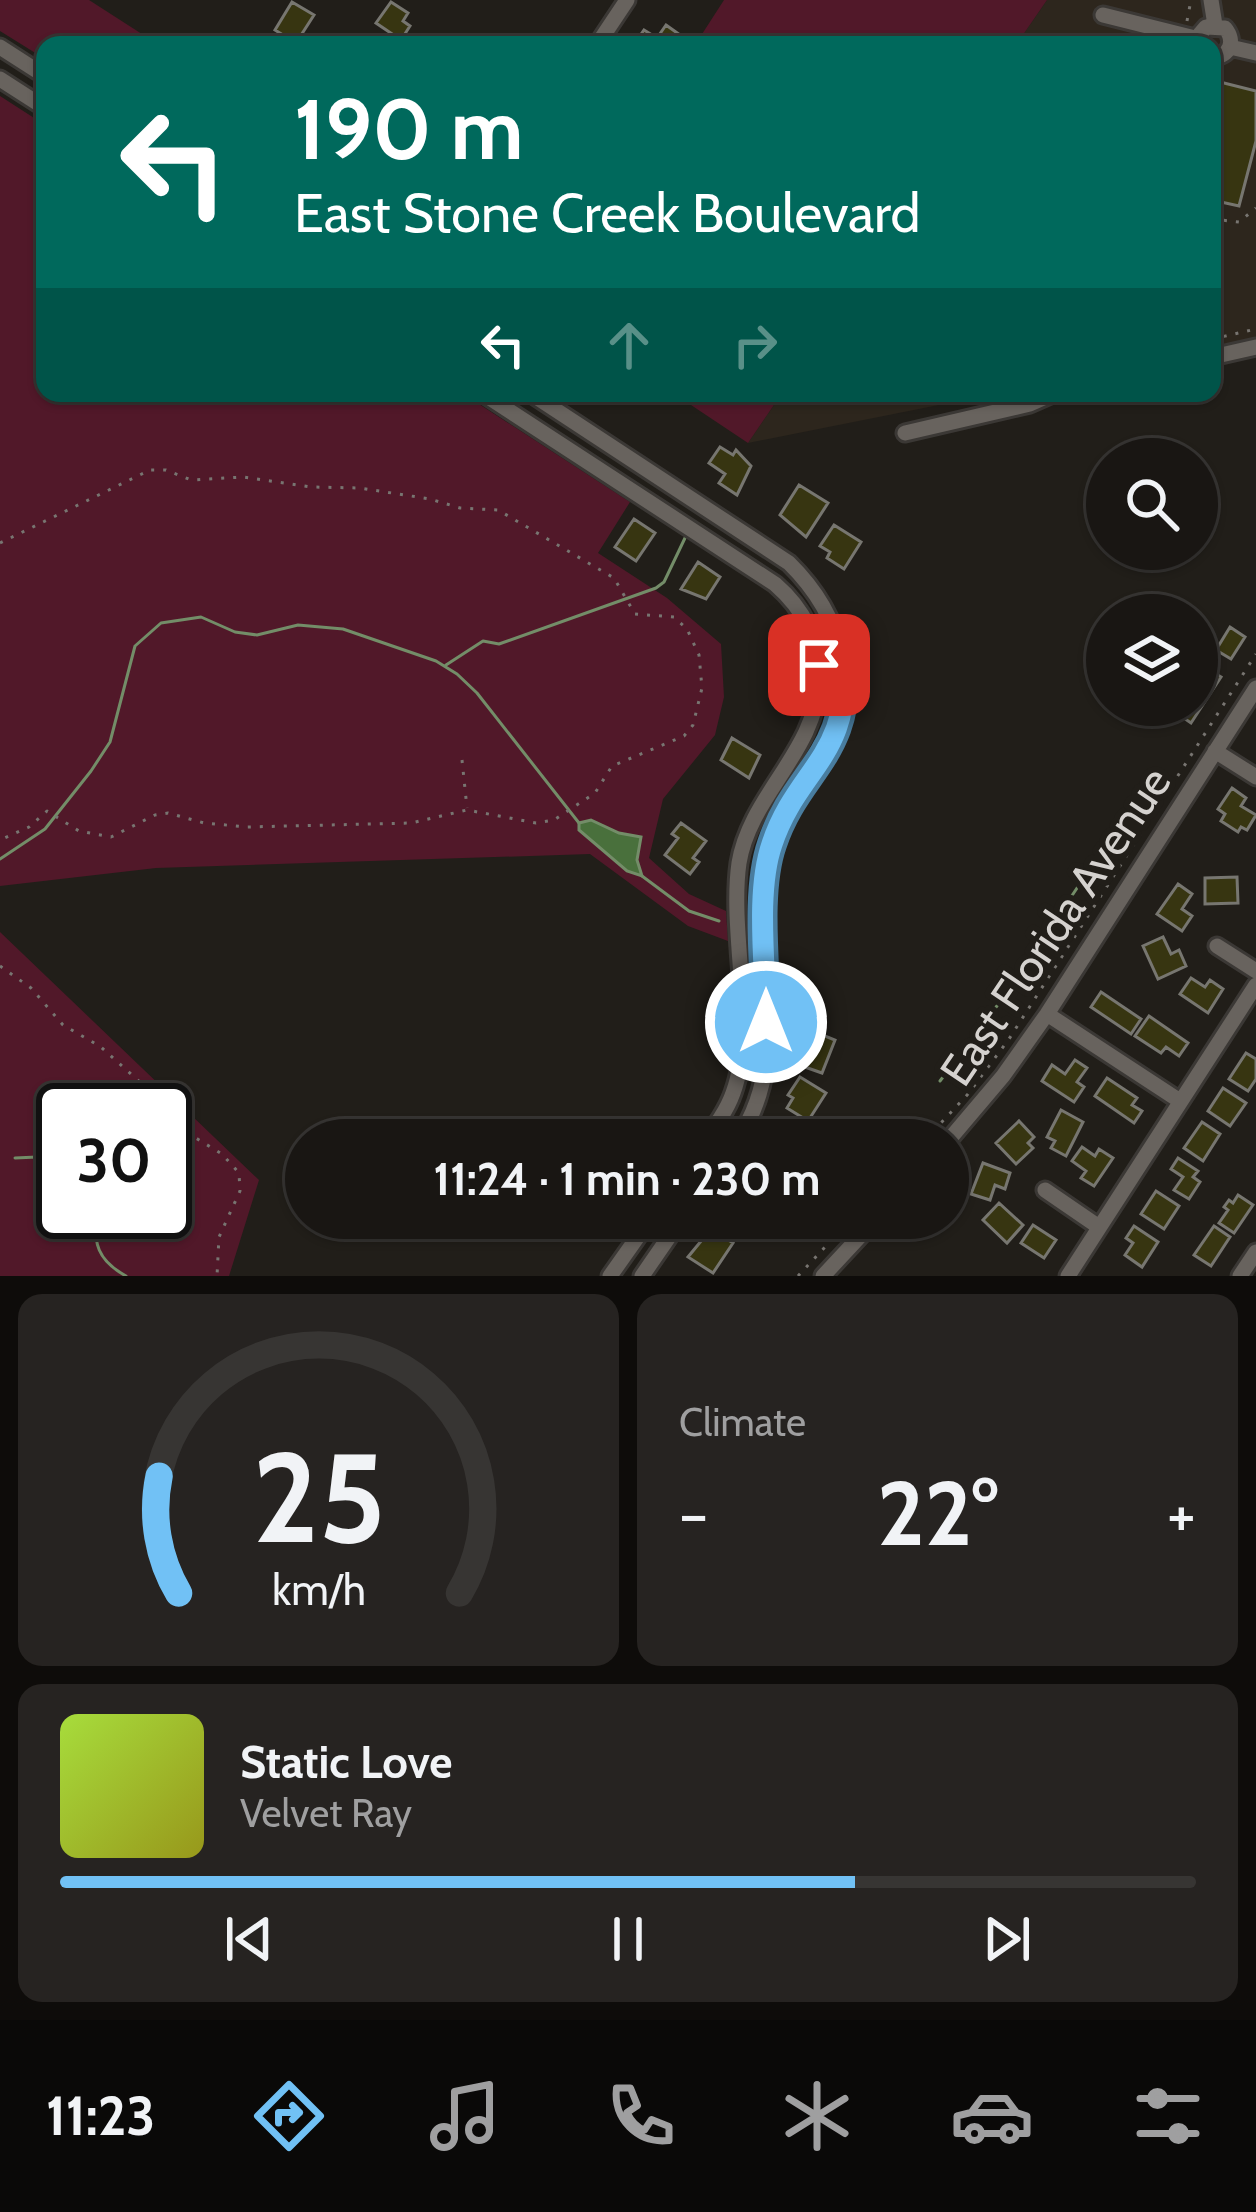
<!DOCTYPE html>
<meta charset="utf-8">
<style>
:root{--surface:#191613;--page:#262321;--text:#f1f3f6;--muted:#9f9fa0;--line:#373533;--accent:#71c1f5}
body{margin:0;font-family:Cabin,sans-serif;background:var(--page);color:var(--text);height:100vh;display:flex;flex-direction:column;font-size:45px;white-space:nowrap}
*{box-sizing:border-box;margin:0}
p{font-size:39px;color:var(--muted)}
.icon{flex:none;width:66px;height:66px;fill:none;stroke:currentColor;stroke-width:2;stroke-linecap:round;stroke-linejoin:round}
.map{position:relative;height:1276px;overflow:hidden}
.sheet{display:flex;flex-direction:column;gap:18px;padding:18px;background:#0e0c0a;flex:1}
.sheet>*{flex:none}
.hud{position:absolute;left:36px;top:36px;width:1185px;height:366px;border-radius:24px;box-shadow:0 3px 9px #0004,0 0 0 3px var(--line);background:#00695c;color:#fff;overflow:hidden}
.controls{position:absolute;left:1086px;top:438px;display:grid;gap:24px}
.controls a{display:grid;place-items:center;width:132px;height:132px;border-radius:50%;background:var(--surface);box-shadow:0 3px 9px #0004,0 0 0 3px var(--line);font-size:60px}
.speed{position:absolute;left:36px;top:1083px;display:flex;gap:24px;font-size:60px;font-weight:700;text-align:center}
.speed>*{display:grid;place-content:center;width:156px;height:156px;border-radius:50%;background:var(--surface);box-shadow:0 3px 9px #0004,0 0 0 3px var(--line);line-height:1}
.speed .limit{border:6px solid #111;border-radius:18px;background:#fff;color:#111}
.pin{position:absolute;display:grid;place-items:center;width:102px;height:102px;color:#fff;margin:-51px;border-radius:24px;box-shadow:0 6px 18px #0006}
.me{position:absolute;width:132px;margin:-66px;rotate:0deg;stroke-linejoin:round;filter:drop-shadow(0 0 9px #0008)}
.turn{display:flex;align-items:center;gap:42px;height:252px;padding:0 60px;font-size:54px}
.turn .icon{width:156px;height:156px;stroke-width:2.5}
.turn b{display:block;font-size:84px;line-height:102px}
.lanes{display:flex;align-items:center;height:114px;padding:0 60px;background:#0003;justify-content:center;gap:60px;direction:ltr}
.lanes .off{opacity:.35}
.big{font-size:90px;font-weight:700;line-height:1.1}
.sheet .card{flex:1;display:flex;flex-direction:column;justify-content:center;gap:18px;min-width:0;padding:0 42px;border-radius:24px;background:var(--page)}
.sheet .dial{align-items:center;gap:0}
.dial svg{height:312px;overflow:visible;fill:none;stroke:var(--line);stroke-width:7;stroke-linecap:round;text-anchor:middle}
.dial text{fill:var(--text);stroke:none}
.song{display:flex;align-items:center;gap:36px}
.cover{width:144px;height:144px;border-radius:18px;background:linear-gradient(135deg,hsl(80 70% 55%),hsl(60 70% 35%))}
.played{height:12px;border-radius:6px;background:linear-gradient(90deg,var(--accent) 70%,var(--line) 70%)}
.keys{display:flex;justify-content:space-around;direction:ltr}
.heat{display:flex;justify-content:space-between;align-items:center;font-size:66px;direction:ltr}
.sheet .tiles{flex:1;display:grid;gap:18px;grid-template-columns:1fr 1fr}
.card:last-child{grid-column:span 2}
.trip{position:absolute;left:285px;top:1119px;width:684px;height:120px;border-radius:60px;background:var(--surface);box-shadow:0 3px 9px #0004,0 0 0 3px var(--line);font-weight:700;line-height:120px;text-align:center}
.menu{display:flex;height:192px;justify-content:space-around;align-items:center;background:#0a0908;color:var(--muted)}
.menu .icon{width:84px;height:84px}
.menu .selected{color:var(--accent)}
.menu b{font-size:54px;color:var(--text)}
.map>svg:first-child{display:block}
</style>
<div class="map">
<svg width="1256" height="1276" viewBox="0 0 1256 1276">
<rect width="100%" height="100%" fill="#211e19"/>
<path fill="#2d261d" d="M 1047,0 L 1256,0 L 1256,342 L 1212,351 L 1212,45 L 1016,45 Z
M 782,393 L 999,393 L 748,443 Z"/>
<path fill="#511829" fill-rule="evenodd" d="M 0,0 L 89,0 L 159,45 L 45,45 L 45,59 L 0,31 Z
M 724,0 L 1047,0 L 1016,45 L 695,45 Z
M 0,96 L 45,125 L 45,393 L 462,393 L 630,502 L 598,553 L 667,598 L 721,644 L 724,697 L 715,735 L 663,799 L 649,858 L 689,894 L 726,911 L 728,941 L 688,926 L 590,854 L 156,868 L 0,886 Z
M 673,393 L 782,393 L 748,443 Z
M 0,932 L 259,1180 L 229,1276 L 0,1276 ZM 63,1110 L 165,1110 L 165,1212 L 63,1212 Z"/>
<path fill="#49703c" stroke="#738d68" stroke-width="3" d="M 591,820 L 619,833 L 641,837 L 637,860 L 642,876 L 627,871 L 579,830 L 579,823 Z"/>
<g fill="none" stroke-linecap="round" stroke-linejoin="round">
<path stroke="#738d68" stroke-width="3" d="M 446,665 L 483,641 L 499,644 L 656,588 L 664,582 L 685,538
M 0,859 L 45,829 L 91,771 L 110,742 L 135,646 L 161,623 L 201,617 L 235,632 L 257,635 L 298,625 L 343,629 L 436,661 L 457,674 L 477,693 L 579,823
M 642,876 L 689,911 L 719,921
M 940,1081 L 1006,994 L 1128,812
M 15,1158 L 37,1157 L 63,1167
M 95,1212 C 94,1244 97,1260 126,1276"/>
</g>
<path fill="#373511" stroke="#777670" stroke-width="3" d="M 292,2 L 314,15 L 296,43 L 275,30 Z
M 391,2 L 408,13 L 403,21 L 410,26 L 401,40 L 376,23 Z
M 666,25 L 680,35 L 674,45 L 635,43 L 644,30 L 657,38 Z
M 1212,80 L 1256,91 L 1256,141 L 1239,206 L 1212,200 Z
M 720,447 L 733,455 L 736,450 L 751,466 L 737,495 L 719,483 L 725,474 L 709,463 Z
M 799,485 L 828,503 L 806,537 L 780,515 Z
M 634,519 L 655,533 L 636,561 L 615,547 Z
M 834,525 L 861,542 L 844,569 L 827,558 L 830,552 L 820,546 Z
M 698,562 L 720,577 L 706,599 L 681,589 Z
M 1230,627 L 1245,637 L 1231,659 L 1216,650 Z
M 1208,669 L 1221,677 L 1191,723 L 1178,714 L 1184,705 L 1197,705 L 1197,685 Z
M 732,738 L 760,755 L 749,778 L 721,760 Z
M 1232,788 L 1246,798 L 1241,806 L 1256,815 L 1247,830 L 1241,827 L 1238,832 L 1221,821 L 1225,814 L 1218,809 Z
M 681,823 L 706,841 L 693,858 L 699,862 L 690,874 L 665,855 L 678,838 L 672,834 Z
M 1237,877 L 1238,903 L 1205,904 L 1205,878 Z
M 1178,884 L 1192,894 L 1182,909 L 1192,916 L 1182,931 L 1157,914 Z
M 1163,937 L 1171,954 L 1179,950 L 1186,966 L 1158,979 L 1143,946 Z
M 1191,978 L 1205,987 L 1210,980 L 1223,989 L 1208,1013 L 1180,994 Z
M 1101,992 L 1141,1019 L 1131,1034 L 1091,1007 Z
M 1149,1016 L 1188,1043 L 1179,1056 L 1166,1047 L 1161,1053 L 1135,1036 Z
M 815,1032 L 835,1040 L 822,1073 L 802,1066 Z
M 1246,1053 L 1256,1059 L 1256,1079 L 1248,1091 L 1229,1079 Z
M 1075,1060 L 1087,1068 L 1077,1082 L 1084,1087 L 1074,1102 L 1042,1081 L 1052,1065 L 1065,1074 Z
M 800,1077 L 826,1093 L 808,1121 L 787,1108 L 793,1098 L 788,1095 Z
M 1107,1078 L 1137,1098 L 1132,1105 L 1142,1111 L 1134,1123 L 1095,1096 Z
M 1223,1088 L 1246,1103 L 1230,1126 L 1208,1111 Z
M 1061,1110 L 1083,1122 L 1066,1156 L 1051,1148 L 1055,1141 L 1047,1137 Z
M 1019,1121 L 1034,1137 L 1028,1143 L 1033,1148 L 1016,1164 L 996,1143 Z
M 1202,1122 L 1220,1134 L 1203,1161 L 1184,1148 Z
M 1082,1147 L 1095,1156 L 1099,1149 L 1113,1158 L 1094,1186 L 1081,1178 L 1086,1171 L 1072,1161 Z
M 1178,1158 L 1198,1171 L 1193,1177 L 1200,1182 L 1189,1199 L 1174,1190 L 1183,1177 L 1171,1169 Z
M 983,1163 L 1010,1173 L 1005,1189 L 995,1185 L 990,1200 L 971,1194 Z
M 1156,1191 L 1179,1206 L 1164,1229 L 1141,1214 Z
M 1238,1195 L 1253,1205 L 1234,1233 L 1219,1223 L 1228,1210 L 1224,1207 L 1229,1200 L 1233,1203 Z
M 999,1203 L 1023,1225 L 1007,1243 L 983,1220 Z
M 1033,1225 L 1056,1240 L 1044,1258 L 1021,1243 Z
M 1134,1226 L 1158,1242 L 1142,1267 L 1125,1255 L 1133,1243 L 1126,1238 Z
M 1214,1226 L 1230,1237 L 1211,1266 L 1194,1255 Z
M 711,1229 L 733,1243 L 713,1273 L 688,1257 Z"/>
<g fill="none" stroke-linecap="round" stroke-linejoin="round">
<defs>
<path id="minor" d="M 1211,0 L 1215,25
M 1103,15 L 1199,39
M 597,45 L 627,0
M 1199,45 L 1200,34 L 1206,27 L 1225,28 C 1236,41 1230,57 1212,57
M 0,47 L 45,76
M 1230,47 L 1256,53
M 0,79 L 45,108
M 1212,357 L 1256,347
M 482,393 L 775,584 C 804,609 820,641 819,680 C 817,751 750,795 739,863 C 729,933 757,1028 733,1093 C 727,1110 716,1125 705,1140
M 530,393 L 789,563 C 841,614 865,690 825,757 C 804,793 777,822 767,863 C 753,954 794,1060 737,1140
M 905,433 L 1030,404 L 1055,393
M 1215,751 L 1256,777
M 1217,946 L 1256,971
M 1047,1014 L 1180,1101
M 725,1017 L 766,1022
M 948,1141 L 1003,1076 L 1047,1014 L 1256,688
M 1045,1190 L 1099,1227
M 610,1276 L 651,1218
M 642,1276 L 682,1218
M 823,1276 L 877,1218
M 1068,1276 L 1256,985
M 1240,1276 L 1256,1252"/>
</defs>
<use href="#minor" stroke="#3b3835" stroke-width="21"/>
<path stroke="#787571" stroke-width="3" stroke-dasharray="3 9" stroke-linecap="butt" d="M 1187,21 L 1191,0
M 1212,219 L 1239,222 L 1256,208
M 1212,339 L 1256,329
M 0,543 L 150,470 L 166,470 L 191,480 L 243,477 L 311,487 L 360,488 L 430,499 L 460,508 L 498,510 L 614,578 L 635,614 L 674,617 L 687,629 L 699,655 L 702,688 L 693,725 L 684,736 L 612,766 L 595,793 L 554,820 L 536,823 L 467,810 L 411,823 L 247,827 L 204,823 L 168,813 L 155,815 L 111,837 L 79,831 L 47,811 L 29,827 L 0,840
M 462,760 L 467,808
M 0,966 L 31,988 L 63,1025 L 101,1047 L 152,1093 L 186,1132 L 222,1154 L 239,1173 L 240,1191 L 219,1237 L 217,1276
M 925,1140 L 968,1094 L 1009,1039 L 1256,654
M 798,1276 L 852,1218"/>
<use href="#minor" stroke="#68635e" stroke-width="15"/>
</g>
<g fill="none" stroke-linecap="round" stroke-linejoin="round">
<defs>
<path id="route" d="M 766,1022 C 766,970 755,893 772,844 C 797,768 854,755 843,656 L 818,659 L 819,665"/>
</defs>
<use href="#route" stroke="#497d9f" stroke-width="30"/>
<use href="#route" stroke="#71c1f5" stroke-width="21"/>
</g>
<g text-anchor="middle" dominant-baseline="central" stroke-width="12" stroke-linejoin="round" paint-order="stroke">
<g font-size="45" fill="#d5d2cf" stroke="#211e19">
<text transform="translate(1055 926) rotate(-56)">East Florida Avenue</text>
</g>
</g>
</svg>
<div class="controls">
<a><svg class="icon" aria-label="search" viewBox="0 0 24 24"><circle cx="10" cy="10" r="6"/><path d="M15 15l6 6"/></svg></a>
<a><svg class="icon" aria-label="layers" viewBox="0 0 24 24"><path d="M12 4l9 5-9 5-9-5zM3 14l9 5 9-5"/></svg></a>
</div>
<div class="speed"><div class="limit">30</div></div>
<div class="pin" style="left:819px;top:665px;background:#d93025"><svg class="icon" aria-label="arrive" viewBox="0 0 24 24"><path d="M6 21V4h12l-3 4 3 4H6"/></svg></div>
<svg class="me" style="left:766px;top:1022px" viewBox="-20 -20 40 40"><circle r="17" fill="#71c1f5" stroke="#fff" stroke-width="3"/><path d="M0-11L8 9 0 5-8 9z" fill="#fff"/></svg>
<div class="trip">11:24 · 1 min · 230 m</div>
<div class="hud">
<div class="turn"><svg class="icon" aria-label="left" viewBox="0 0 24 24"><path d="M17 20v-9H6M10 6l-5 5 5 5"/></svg><div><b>190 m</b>East Stone Creek Boulevard</div></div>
<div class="lanes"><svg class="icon" aria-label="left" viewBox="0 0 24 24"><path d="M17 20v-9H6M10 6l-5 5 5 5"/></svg><svg class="icon off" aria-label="ahead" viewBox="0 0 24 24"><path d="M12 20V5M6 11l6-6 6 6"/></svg><svg class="icon off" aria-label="right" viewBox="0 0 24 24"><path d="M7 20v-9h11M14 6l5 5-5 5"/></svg></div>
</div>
</div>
<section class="sheet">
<div class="tiles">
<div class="card dial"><svg viewBox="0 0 100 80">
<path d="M14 69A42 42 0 1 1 86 69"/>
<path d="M14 69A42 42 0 0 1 9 39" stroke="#71c1f5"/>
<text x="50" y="56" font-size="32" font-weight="700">25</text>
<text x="50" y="72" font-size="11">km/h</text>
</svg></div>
<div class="card"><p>Climate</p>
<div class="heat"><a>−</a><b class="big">22°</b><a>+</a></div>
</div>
<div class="card">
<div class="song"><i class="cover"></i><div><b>Static Love</b><p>Velvet Ray</p></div></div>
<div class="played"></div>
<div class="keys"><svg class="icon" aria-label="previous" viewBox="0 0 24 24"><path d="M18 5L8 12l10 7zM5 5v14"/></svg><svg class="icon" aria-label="pause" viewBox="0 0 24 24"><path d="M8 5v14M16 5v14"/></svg><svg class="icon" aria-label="next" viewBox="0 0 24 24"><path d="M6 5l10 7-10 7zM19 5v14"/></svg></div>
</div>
</div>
</section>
<nav class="menu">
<b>11:23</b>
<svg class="icon selected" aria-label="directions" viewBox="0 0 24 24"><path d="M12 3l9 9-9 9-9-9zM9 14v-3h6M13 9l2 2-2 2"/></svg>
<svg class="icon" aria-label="music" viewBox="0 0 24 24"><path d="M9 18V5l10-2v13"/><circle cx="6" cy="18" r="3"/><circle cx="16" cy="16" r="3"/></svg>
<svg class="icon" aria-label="phone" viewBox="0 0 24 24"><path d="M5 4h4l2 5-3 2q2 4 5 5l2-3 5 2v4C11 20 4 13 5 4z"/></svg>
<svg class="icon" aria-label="climate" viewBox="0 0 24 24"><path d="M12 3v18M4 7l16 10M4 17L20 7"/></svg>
<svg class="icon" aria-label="car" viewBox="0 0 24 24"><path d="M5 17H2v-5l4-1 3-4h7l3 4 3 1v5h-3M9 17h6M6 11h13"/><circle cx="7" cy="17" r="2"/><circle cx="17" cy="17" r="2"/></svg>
<svg class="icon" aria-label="filters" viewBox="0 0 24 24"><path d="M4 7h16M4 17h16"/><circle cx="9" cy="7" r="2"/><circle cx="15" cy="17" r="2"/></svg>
</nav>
